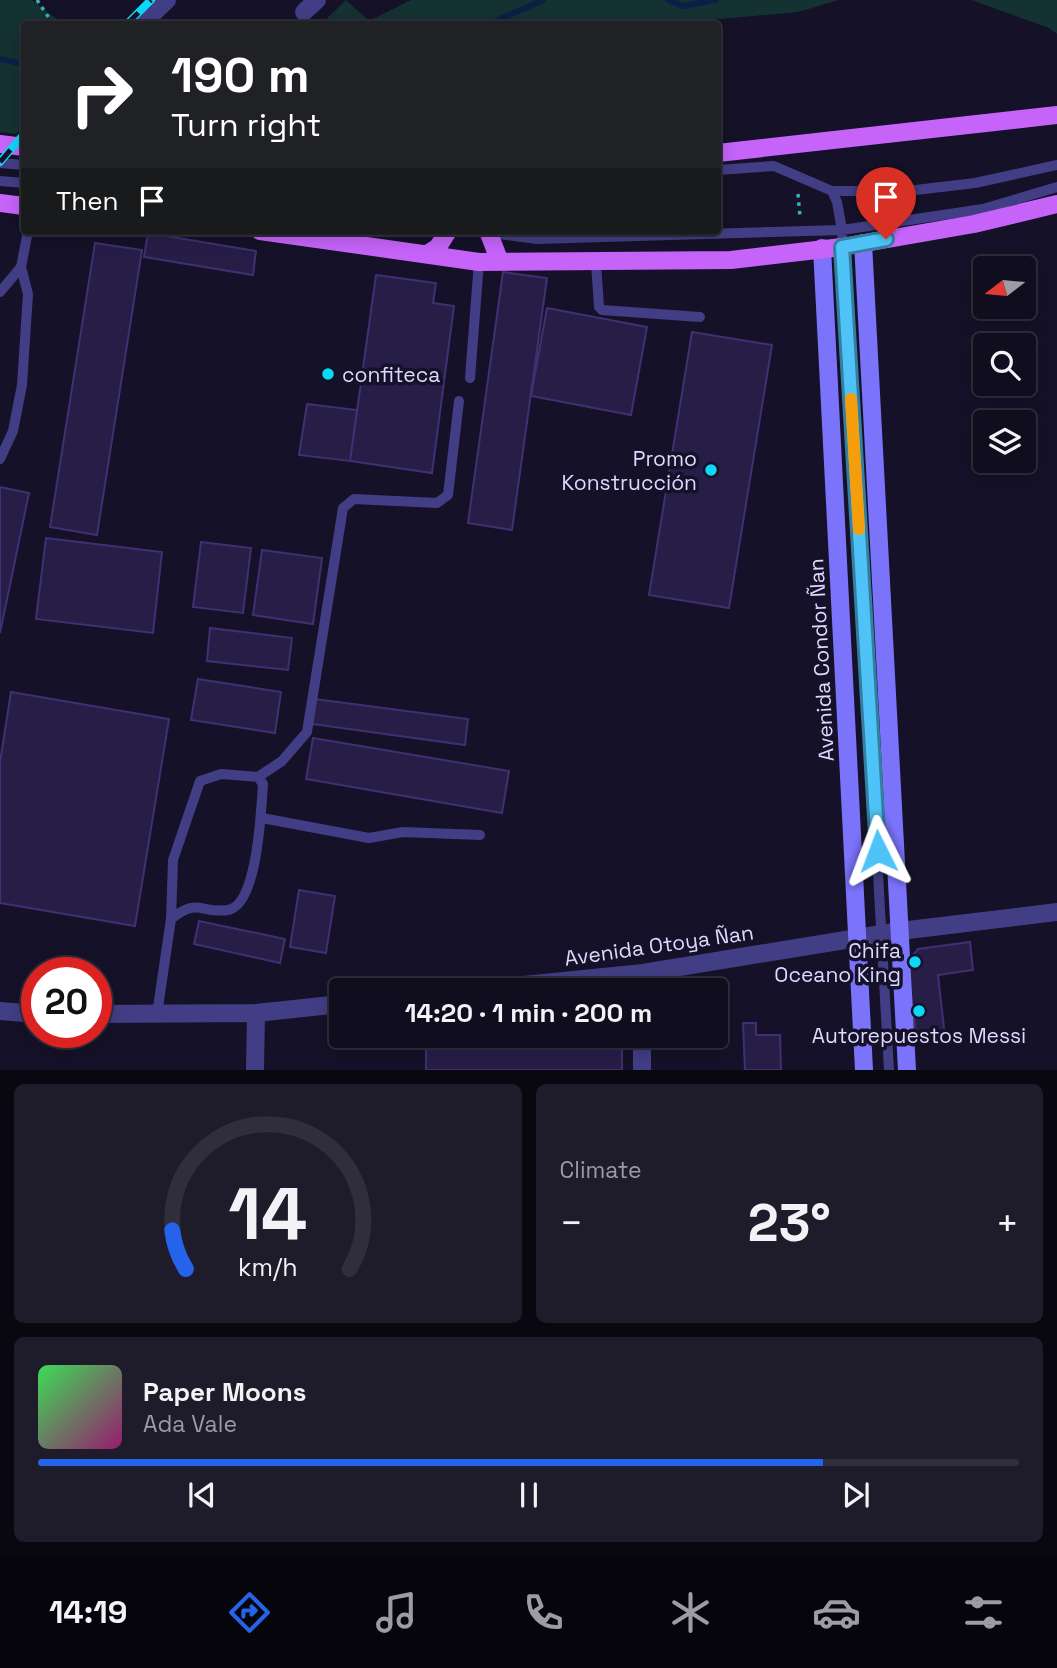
<!DOCTYPE html>
<meta charset="utf-8">
<style>
:root{--surface:#100d1e;--page:#1e1b2b;--text:#f1f3f6;--muted:#9c9ca4;--line:#302d3c;--accent:#2563eb}
body{margin:0;font-family:"Space Grotesk",sans-serif;background:var(--page);color:var(--text);height:100vh;display:flex;flex-direction:column;font-size:26px;white-space:nowrap}
*{box-sizing:border-box;margin:0}
p{font-size:23px;color:var(--muted)}
.icon{flex:none;width:38px;height:38px;fill:none;stroke:currentColor;stroke-width:2;stroke-linecap:round;stroke-linejoin:round}
.map{position:relative;height:1070px;overflow:hidden}
.drawer{display:flex;flex-direction:column;gap:14px;padding:14px;background:#090710;flex:1}
.drawer>*{flex:none}
.hud{position:absolute;left:21px;top:21px;width:700px;height:214px;border-radius:7px;box-shadow:0 4px 18px #0003,0 0 0 2px var(--line);background:#202124;color:#fff;overflow:hidden}
.needle{width:46px;rotate:254deg}
.controls{position:absolute;left:973px;top:256px;display:grid;gap:14px}
.controls a{display:grid;place-items:center;width:63px;height:63px;border-radius:7px;background:var(--surface);box-shadow:0 4px 18px #0003,0 0 0 2px var(--line);font-size:35px}
.speed{position:absolute;left:21px;top:957px;display:flex;gap:14px;font-size:35px;font-weight:700;text-align:center}
.speed>*{display:grid;place-content:center;width:91px;height:91px;border-radius:50%;background:var(--surface);box-shadow:0 4px 18px #0003,0 0 0 2px var(--line);line-height:1}
.speed .limit{border:10px solid #d22;background:#fff;color:#111}
.pin{position:absolute;display:grid;place-items:center;width:60px;height:60px;color:#fff;margin:-72px -30px;border-radius:50% 50% 50% 0;rotate:-45deg;box-shadow:0 0 7px #0007}
.pin .icon{rotate:45deg}
.me{position:absolute;width:77px;margin:-38px;rotate:357deg;stroke-linejoin:round;filter:drop-shadow(0 0 5px #0008)}
.turn{display:flex;align-items:center;gap:24px;height:147px;padding:0 35px;font-size:32px}
.turn .icon{width:91px;height:91px;stroke-width:2.5}
.turn b{display:block;font-size:49px;line-height:60px}
.then{display:flex;align-items:center;height:66px;padding:0 35px;background:#0003;gap:14px;font-size:26px}
.big{font-size:52px;font-weight:700;line-height:1.1}
.drawer .widget{flex:1;display:flex;flex-direction:column;justify-content:center;gap:10px;min-width:0;padding:0 24px;border-radius:10px;background:var(--page)}
.drawer .dial{align-items:center;gap:0}
.dial svg{height:182px;overflow:visible;fill:none;stroke:var(--line);stroke-width:7;stroke-linecap:round;text-anchor:middle}
.dial text{fill:var(--text);stroke:none}
.song{display:flex;align-items:center;gap:21px}
.cover{width:84px;height:84px;border-radius:10px;background:linear-gradient(135deg,hsl(130 70% 55%),hsl(320 70% 35%))}
.played{height:7px;border-radius:4px;background:linear-gradient(90deg,var(--accent) 80%,var(--line) 80%)}
.keys{display:flex;justify-content:space-around;direction:ltr}
.heat{display:flex;justify-content:space-between;align-items:center;font-size:38px;direction:ltr}
.drawer .tiles{flex:1;display:grid;gap:14px;grid-template-columns:1fr 1fr}
.widget:last-child{grid-column:span 2}
.trip{position:absolute;left:329px;top:978px;width:399px;height:70px;border-radius:7px;background:var(--surface);box-shadow:0 4px 18px #0003,0 0 0 2px var(--line);font-weight:700;line-height:70px;text-align:center}
.tabs{display:flex;height:112px;justify-content:space-around;align-items:center;background:#06050c;color:var(--muted)}
.tabs .icon{width:49px;height:49px}
.tabs .selected{color:var(--accent)}
.tabs b{font-size:32px;color:var(--text)}
.map>svg:first-child{display:block}
</style>
<div class="map">
<svg width="1057" height="1070" viewBox="0 0 1057 1070">
<rect width="100%" height="100%" fill="#151128"/>
<path fill="#143231" d="M 0,0 L 32,0 L 63,24 L 24,24 L 24,125 L 16,134 L 0,132 Z
M 346,0 L 369,21 L 411,0 L 839,0 L 798,12 L 665,24 L 321,24 Z
M 971,0 L 1057,0 L 1057,34 L 1049,28 Z"/>
<g fill="none" stroke-linecap="round" stroke-linejoin="round">
<path stroke="#0c1f45" stroke-width="6" d="M 668,0 L 683,6 L 716,0
M 489,24 L 543,0
M 0,59 L 24,64"/>
</g>
<path fill="#271e48" stroke="#403073" stroke-width="2" d="M 148,233 L 256,251 L 253,275 L 144,257 Z
M 95,243 L 142,250 L 97,535 L 50,527 Z
M 503,272 L 547,278 L 512,530 L 468,523 Z
M 376,275 L 436,283 L 433,303 L 454,306 L 432,473 L 350,461 Z
M 547,308 L 647,327 L 631,415 L 531,396 Z
M 692,332 L 772,345 L 729,608 L 649,595 Z
M 307,404 L 357,410 L 350,461 L 299,455 Z
M 0,487 L 29,493 L 0,633 Z
M 46,538 L 162,552 L 153,633 L 36,619 Z
M 201,542 L 251,548 L 243,613 L 193,607 Z
M 262,550 L 322,558 L 313,624 L 253,615 Z
M 210,628 L 292,638 L 288,670 L 207,661 Z
M 198,679 L 281,692 L 275,733 L 191,720 Z
M 11,692 L 169,719 L 135,926 L 0,903 L 0,762 Z
M 315,699 L 468,719 L 465,745 L 312,724 Z
M 313,738 L 509,771 L 502,813 L 306,779 Z
M 299,890 L 335,896 L 326,953 L 290,947 Z
M 199,921 L 285,939 L 280,963 L 194,944 Z
M 970,942 L 973,970 L 938,975 L 945,1037 L 917,1041 L 908,969 L 913,955 L 918,949 Z
M 743,1023 L 756,1023 L 756,1035 L 780,1035 L 781,1070 L 745,1070 Z
M 426,1036 L 622,1036 L 622,1070 L 426,1070 Z"/>
<g fill="none" stroke-linecap="round" stroke-linejoin="round">
<path stroke="#34b6b2" stroke-width="3.5" stroke-dasharray="3.5 5" stroke-linecap="butt" d="M 37,0 L 53,24
M 798,194 L 800,217"/>
<path stroke="#423e85" stroke-width="10" d="M 0,163 L 24,165
M 718,170 L 774,166 L 832,191 L 907,191 L 975,183 L 1057,165
M 0,181 L 24,183
M 832,191 L 837,202 L 842,230 L 889,1070
M 476,231 L 537,239 L 842,230 L 983,209 L 1057,187
M 596,263 L 599,307 L 602,310 L 700,317
M 0,292 L 21,267
M 470,378 L 479,262
M 0,459 L 13,431 L 22,385 L 28,294 L 21,267 L 28,231
M 262,818 L 369,838 L 403,832 L 480,835
M 171,919 C 199,897 200,914 228,910 C 258,905 261,809 263,784 L 258,777
M 157,1014 L 171,919 L 173,860 L 200,781 L 221,774 L 258,777 L 282,761 L 307,732 L 343,508 L 354,499 L 437,503 L 448,495 L 459,401"/>
<path stroke="#423e85" stroke-width="18" d="M 304,12 L 317,0
M 142,24 L 167,0
M 475,990 L 643,973 L 900,931 L 1057,912
M 643,990 L 643,973
M 0,1011 L 37,1014
M 96,1014 L 256,1013 L 341,1004
M 255,1070 L 256,1013
M 642,1070 L 642,1036"/>
<path stroke="#7b73fa" stroke-width="18" d="M 863,243 L 907,1070
M 822,248 L 864,1070"/>
<path stroke="#c664fa" stroke-width="18" d="M 0,144 L 24,147
M 718,153 L 1057,115
M 0,203 L 24,206
M 260,231 L 479,262 L 731,260 L 842,247 L 974,224 L 1057,204
M 488,231 L 500,262
M 427,254 L 438,247 L 448,231"/>
<defs>
<path id="rail" d="M 127,24 L 151,0
M 0,162 L 24,134"/>
</defs>
<use href="#rail" stroke="#0cd8f7" stroke-width="8"/>
<use href="#rail" stroke="#151128" stroke-width="5" stroke-dasharray="16" stroke-linecap="butt"/>
</g>
<g fill="none" stroke-linecap="round" stroke-linejoin="round">
<defs>
<path id="route" d="M 878,851 L 842,247 L 886,239"/>
</defs>
<use href="#route" stroke="#337fa1" stroke-width="18"/>
<use href="#route" stroke="#4fc3f7" stroke-width="12"/>
<path stroke="#f59e0b" stroke-width="12" d="M 851,399 L 859,529"/>
</g>
<g fill="#0cd8f7" stroke="#151128" stroke-width="2.5">
<circle cx="328" cy="374" r="7"/>
<circle cx="711" cy="470" r="7"/>
<circle cx="915" cy="962" r="7"/>
<circle cx="919" cy="1011" r="7"/>
</g>
<g text-anchor="middle" dominant-baseline="central" stroke-width="7" stroke-linejoin="round" paint-order="stroke">
<g font-size="21" fill="#ded9fe" stroke="#151128" text-anchor="end">
<text x="342" y="374" text-anchor="start">confiteca</text>
<text x="697" y="458">Promo<tspan x="697" dy="24">Konstrucción</tspan></text>
<text x="901" y="950">Chifa<tspan x="901" dy="24">Oceano King</tspan></text>
<text x="919" y="1035" text-anchor="middle">Autorepuestos Messi</text>
</g>
<g font-size="21" fill="#ded9fe" stroke="#151128">
<text transform="translate(821 660) rotate(-93)">Avenida Condor Ñan</text>
<text transform="translate(659 945) rotate(-8)">Avenida Otoya Ñan</text>
</g>
</g>
</svg>
<div class="controls">
<a><svg class="needle" viewBox="-14 -14 28 28"><path d="M0-13l5 13h-10z" fill="#e53935"/><path d="M0 13l5-13h-10z" fill="#9c9ca4"/></svg></a>
<a><svg class="icon" aria-label="search" viewBox="0 0 24 24"><circle cx="10" cy="10" r="6"/><path d="M15 15l6 6"/></svg></a>
<a><svg class="icon" aria-label="layers" viewBox="0 0 24 24"><path d="M12 4l9 5-9 5-9-5zM3 14l9 5 9-5"/></svg></a>
</div>
<div class="speed"><div class="limit">20</div></div>
<div class="pin" style="left:886px;top:239px;background:#d93025"><svg class="icon" aria-label="arrive" viewBox="0 0 24 24"><path d="M6 21V4h12l-3 4 3 4H6"/></svg></div>
<svg class="me" style="left:878px;top:851px" viewBox="-20 -20 40 40"><path d="M0-17L14 15 0 8-14 15z" fill="#4fc3f7" stroke="#fff" stroke-width="4"/></svg>
<div class="trip">14:20 · 1 min · 200 m</div>
<div class="hud">
<div class="turn"><svg class="icon" aria-label="right" viewBox="0 0 24 24"><path d="M7 20v-9h11M14 6l5 5-5 5"/></svg><div><b>190 m</b>Turn right</div></div>
<div class="then">Then<svg class="icon" aria-label="arrive" viewBox="0 0 24 24"><path d="M6 21V4h12l-3 4 3 4H6"/></svg></div>
</div>
</div>
<section class="drawer">
<div class="tiles">
<div class="widget dial"><svg viewBox="0 0 100 80">
<path d="M14 69A42 42 0 1 1 86 69"/>
<path d="M14 69A42 42 0 0 1 8 52" stroke="#2563eb"/>
<text x="50" y="56" font-size="32" font-weight="700">14</text>
<text x="50" y="72" font-size="11">km/h</text>
</svg></div>
<div class="widget"><p>Climate</p>
<div class="heat"><a>−</a><b class="big">23°</b><a>+</a></div>
</div>
<div class="widget">
<div class="song"><i class="cover"></i><div><b>Paper Moons</b><p>Ada Vale</p></div></div>
<div class="played"></div>
<div class="keys"><svg class="icon" aria-label="previous" viewBox="0 0 24 24"><path d="M18 5L8 12l10 7zM5 5v14"/></svg><svg class="icon" aria-label="pause" viewBox="0 0 24 24"><path d="M8 5v14M16 5v14"/></svg><svg class="icon" aria-label="next" viewBox="0 0 24 24"><path d="M6 5l10 7-10 7zM19 5v14"/></svg></div>
</div>
</div>
</section>
<nav class="tabs">
<b>14:19</b>
<svg class="icon selected" aria-label="directions" viewBox="0 0 24 24"><path d="M12 3l9 9-9 9-9-9zM9 14v-3h6M13 9l2 2-2 2"/></svg>
<svg class="icon" aria-label="music" viewBox="0 0 24 24"><path d="M9 18V5l10-2v13"/><circle cx="6" cy="18" r="3"/><circle cx="16" cy="16" r="3"/></svg>
<svg class="icon" aria-label="phone" viewBox="0 0 24 24"><path d="M5 4h4l2 5-3 2q2 4 5 5l2-3 5 2v4C11 20 4 13 5 4z"/></svg>
<svg class="icon" aria-label="climate" viewBox="0 0 24 24"><path d="M12 3v18M4 7l16 10M4 17L20 7"/></svg>
<svg class="icon" aria-label="car" viewBox="0 0 24 24"><path d="M5 17H2v-5l4-1 3-4h7l3 4 3 1v5h-3M9 17h6M6 11h13"/><circle cx="7" cy="17" r="2"/><circle cx="17" cy="17" r="2"/></svg>
<svg class="icon" aria-label="filters" viewBox="0 0 24 24"><path d="M4 7h16M4 17h16"/><circle cx="9" cy="7" r="2"/><circle cx="15" cy="17" r="2"/></svg>
</nav>
